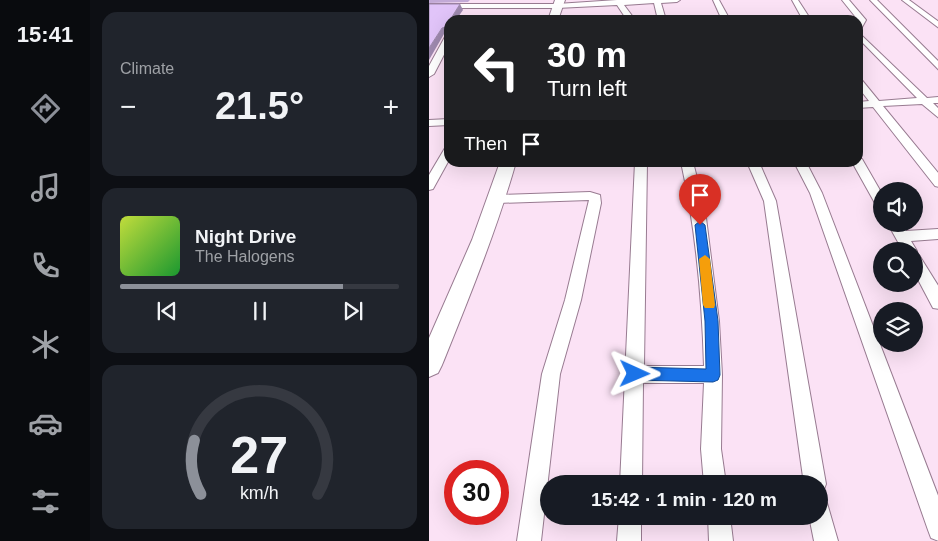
<!DOCTYPE html>
<meta charset="utf-8">
<style>
:root{--surface:#171b24;--page:#20242c;--text:#f1f3f6;--muted:#9ea1a6;--line:#363941;--accent:#8c9099}
body{margin:0;font-family:Helvetica,sans-serif;background:var(--page);color:var(--text);height:100vh;display:flex;flex-direction:column;font-size:19px;white-space:nowrap}
*{box-sizing:border-box;margin:0}
p{font-size:16px;color:var(--muted)}
.icon{flex:none;width:28px;height:28px;fill:none;stroke:currentColor;stroke-width:2;stroke-linecap:round;stroke-linejoin:round}
.map{position:relative;flex:1;overflow:hidden}
.drawer{display:flex;flex-direction:column;gap:12px;padding:12px;background:#0d0f14;width:339px}
.drawer>*{flex:none}
.guide{position:absolute;left:15px;top:15px;width:419px;height:152px;border-radius:15px;box-shadow:0 5px 20px #0002;background:#202124;color:#fff;overflow:hidden}
.fabs{position:absolute;left:444px;top:182px;display:grid;gap:10px}
.fabs a{display:grid;place-items:center;width:50px;height:50px;border-radius:50%;background:var(--surface);box-shadow:0 5px 20px #0002;font-size:25px}
.speed{position:absolute;left:15px;top:460px;display:flex;gap:10px;font-size:25px;font-weight:700;text-align:center}
.speed>*{display:grid;place-content:center;width:65px;height:65px;border-radius:50%;background:var(--surface);box-shadow:0 5px 20px #0002;line-height:1}
.speed .limit{border:8px solid #d22;background:#fff;color:#111}
.pin{position:absolute;display:grid;place-items:center;width:42px;height:42px;color:#fff;margin:-51px -21px;border-radius:50% 50% 50% 0;rotate:-45deg;box-shadow:0 0 5px #0007}
.pin .icon{rotate:45deg}
.me{position:absolute;width:55px;margin:-28px;rotate:91deg;stroke-linejoin:round;filter:drop-shadow(0 0 4px #0008)}
.turn{display:flex;align-items:center;gap:18px;height:105px;padding:0 20px;font-size:22px}
.turn .icon{width:65px;height:65px;stroke-width:2.5}
.turn b{display:block;font-size:35px;line-height:42px}
.then{display:flex;align-items:center;height:48px;padding:0 20px;background:#0003;gap:10px;font-size:19px}
.big{font-size:38px;font-weight:700;line-height:1.1}
.drawer .widget{flex:1;display:flex;flex-direction:column;justify-content:center;gap:8px;min-width:0;padding:0 18px;border-radius:15px;background:var(--page)}
.drawer .dial{align-items:center;gap:0}
.dial svg{height:130px;overflow:visible;fill:none;stroke:var(--line);stroke-width:7;stroke-linecap:round;text-anchor:middle}
.dial text{fill:var(--text);stroke:none}
.song{display:flex;align-items:center;gap:15px}
.cover{width:60px;height:60px;border-radius:8px;background:linear-gradient(135deg,hsl(70 70% 55%),hsl(130 70% 35%))}
.played{height:5px;border-radius:2px;background:linear-gradient(90deg,var(--accent) 80%,var(--line) 80%)}
.keys{display:flex;justify-content:space-around;direction:ltr}
.heat{display:flex;justify-content:space-between;align-items:center;font-size:28px;direction:ltr}
.trip{position:absolute;left:111px;top:475px;width:288px;height:50px;border-radius:25px;background:var(--surface);box-shadow:0 5px 20px #0002;font-weight:700;line-height:50px;text-align:center}
main{display:flex;flex:1;min-height:0}
.tabs{display:flex;flex-direction:column;width:90px;justify-content:space-around;align-items:center;background:#090b0e;color:var(--muted)}
.tabs .icon{width:35px;height:35px}
.tabs .current{color:var(--accent)}
.tabs b{font-size:22px;color:var(--text)}
.map>svg:first-child{display:block}
</style>
<main>
<nav class="tabs">
<b>15:41</b>
<svg class="icon current" aria-label="directions" viewBox="0 0 24 24"><path d="M12 3l9 9-9 9-9-9zM9 14v-3h6M13 9l2 2-2 2"/></svg>
<svg class="icon" aria-label="music" viewBox="0 0 24 24"><path d="M9 18V5l10-2v13"/><circle cx="6" cy="18" r="3"/><circle cx="16" cy="16" r="3"/></svg>
<svg class="icon" aria-label="phone" viewBox="0 0 24 24"><path d="M5 4h4l2 5-3 2q2 4 5 5l2-3 5 2v4C11 20 4 13 5 4z"/></svg>
<svg class="icon" aria-label="climate" viewBox="0 0 24 24"><path d="M12 3v18M4 7l16 10M4 17L20 7"/></svg>
<svg class="icon" aria-label="car" viewBox="0 0 24 24"><path d="M5 17H2v-5l4-1 3-4h7l3 4 3 1v5h-3M9 17h6M6 11h13"/><circle cx="7" cy="17" r="2"/><circle cx="17" cy="17" r="2"/></svg>
<svg class="icon" aria-label="filters" viewBox="0 0 24 24"><path d="M4 7h16M4 17h16"/><circle cx="9" cy="7" r="2"/><circle cx="15" cy="17" r="2"/></svg>
</nav>
<section class="drawer">
<div class="widget"><p>Climate</p>
<div class="heat"><a>−</a><b class="big">21.5°</b><a>+</a></div>
</div>
<div class="widget">
<div class="song"><i class="cover"></i><div><b>Night Drive</b><p>The Halogens</p></div></div>
<div class="played"></div>
<div class="keys"><svg class="icon" aria-label="previous" viewBox="0 0 24 24"><path d="M18 5L8 12l10 7zM5 5v14"/></svg><svg class="icon" aria-label="pause" viewBox="0 0 24 24"><path d="M8 5v14M16 5v14"/></svg><svg class="icon" aria-label="next" viewBox="0 0 24 24"><path d="M6 5l10 7-10 7zM19 5v14"/></svg></div>
</div>
<div class="widget dial"><svg viewBox="0 0 100 80">
<path d="M14 69A42 42 0 1 1 86 69"/>
<path d="M14 69A42 42 0 0 1 10 36" stroke="#8c9099"/>
<text x="50" y="56" font-size="32" font-weight="700">27</text>
<text x="50" y="72" font-size="11">km/h</text>
</svg></div>
</section>
<div class="map">
<svg width="510" height="541" viewBox="0 0 510 541">
<rect width="100%" height="100%" fill="#fbe2f5"/>
<g fill="none" stroke-linecap="round" stroke-linejoin="round">
<defs>
<path id="minor" d="M 188,0 L 251,0 L 248,2 L 232,3 L 237,20 L 229,20 L 225,3 L 195,5 L 204,17 L 203,20 L 195,20 L 196,17 L 188,5 L 128,8 L 0,8 L 0,4 L 128,4 Z
M 284,0 L 290,0 L 301,20 L 293,20 Z
M 363,0 L 369,0 L 382,20 L 374,20 Z
M 413,0 L 420,0 L 437,20 L 432,29 L 429,29 L 429,20 Z
M 441,0 L 448,0 L 510,62 L 510,70 Z
M 473,0 L 480,0 L 510,22 L 510,28 Z
M 429,32 L 498,98 L 510,97 L 510,103 L 504,103 L 510,109 L 510,118 L 493,104 L 454,106 L 510,174 L 510,187 L 506,186 L 444,107 L 429,108 L 429,102 L 440,101 L 429,87 L 429,78 L 432,79 L 450,101 L 488,98 L 429,38 Z
M 17,35 L 20,35 L 20,45 L 5,74 L 0,77 L 0,66 Z
M 20,119 L 20,125 L 0,126 L 0,120 Z
M 20,147 L 20,160 L 4,189 L 0,190 L 0,175 L 16,148 Z
M 429,159 L 433,159 L 452,192 L 452,206 L 447,205 L 423,162 L 429,162 Z
M 206,162 L 218,162 L 215,366 L 275,366 C 273,298 267,230 252,162 L 264,162 L 276,210 L 290,321 L 293,375 L 292,449 L 297,484 L 275,484 L 272,449 L 275,383 L 214,383 L 213,484 L 191,484 Z
M 318,162 L 330,162 L 347,201 L 397,484 L 394,492 L 390,493 L 390,484 L 375,484 L 335,201 Z
M 365,162 L 377,162 L 393,193 L 510,498 L 510,541 L 502,538 L 499,530 L 381,193 Z
M 161,192 L 171,195 L 172,203 L 152,300 L 131,374 L 112,541 L 88,541 L 113,374 L 136,300 L 160,200 L 68,203 L 62,199 L 68,195 Z
M 459,224 L 473,224 L 477,231 L 510,229 L 510,239 L 482,241 L 488,251 L 487,254 L 490,255 L 510,287 L 510,309 L 504,308 L 485,272 L 485,251 L 474,251 Z
M 390,500 L 398,503 L 409,541 L 385,541 L 380,516 L 390,516 Z
M 190,516 L 212,516 L 212,541 L 188,541 Z
M 279,516 L 301,516 L 304,541 L 280,541 Z"/>
<path id="secondary" d="M 126,0 L 136,0 L 129,20 L 119,20 Z
M 71,162 L 87,162 C 67,232 40,298 13,365 L 9,373 L 0,377 L 0,338 L 43,240 Z"/>
</defs>
<use href="#minor" stroke="#987b91" stroke-width="2"/>
<use href="#secondary" stroke="#987b91" stroke-width="2"/>
<use href="#minor" fill="#fff" fill-rule="evenodd"/>
<use href="#secondary" fill="#fff" fill-rule="evenodd"/>
</g>
<path fill="#c2a9d6" d="M 0,0 L 41,0 L 39,2 L 0,3 Z"/>
<path fill="#9e89ae" d="M 31,4 L 34,10 L 27,20 L 21,20 Z
M 20,21 L 20,32 L 19,33 L 15,34 L 0,60 L 0,48 L 13,28 Z"/>
<path fill="#e1c4f9" stroke="#9e89ae" d="M 0,4 L 31,4 L 21,20 L 20,20 L 17,27 L 13,28 L 0,48 Z"/>
<path fill="#1a73e8" stroke="#114b97" d="M 271,221 L 276,225 L 289,321 L 291,375 L 289,380 L 284,382 L 206,380 L 201,378 L 199,374 L 201,369 L 206,367 L 277,369 L 276,321 L 266,225 Z"/>
<path fill="#f59e0b" d="M 276,255 L 281,259 L 286,305 L 285,308 L 276,308 L 274,305 L 270,259 Z"/>
</svg>
<div class="fabs">
<a><svg class="icon" aria-label="sound" viewBox="0 0 24 24"><path d="M4 9h4l5-4v14l-5-4H4zM17 9q2 3 0 6"/></svg></a>
<a><svg class="icon" aria-label="search" viewBox="0 0 24 24"><circle cx="10" cy="10" r="6"/><path d="M15 15l6 6"/></svg></a>
<a><svg class="icon" aria-label="layers" viewBox="0 0 24 24"><path d="M12 4l9 5-9 5-9-5zM3 14l9 5 9-5"/></svg></a>
</div>
<div class="speed"><div class="limit">30</div></div>
<div class="pin" style="left:271px;top:225px;background:#d93025"><svg class="icon" aria-label="arrive" viewBox="0 0 24 24"><path d="M6 21V4h12l-3 4 3 4H6"/></svg></div>
<svg class="me" style="left:206px;top:374px" viewBox="-20 -20 40 40"><path d="M0-17L14 15 0 8-14 15z" fill="#1a73e8" stroke="#fff" stroke-width="4"/></svg>
<div class="trip">15:42 · 1 min · 120 m</div>
<div class="guide">
<div class="turn"><svg class="icon" aria-label="left" viewBox="0 0 24 24"><path d="M17 20v-9H6M10 6l-5 5 5 5"/></svg><div><b>30 m</b>Turn left</div></div>
<div class="then">Then<svg class="icon" aria-label="arrive" viewBox="0 0 24 24"><path d="M6 21V4h12l-3 4 3 4H6"/></svg></div>
</div>
</div>
</main>
